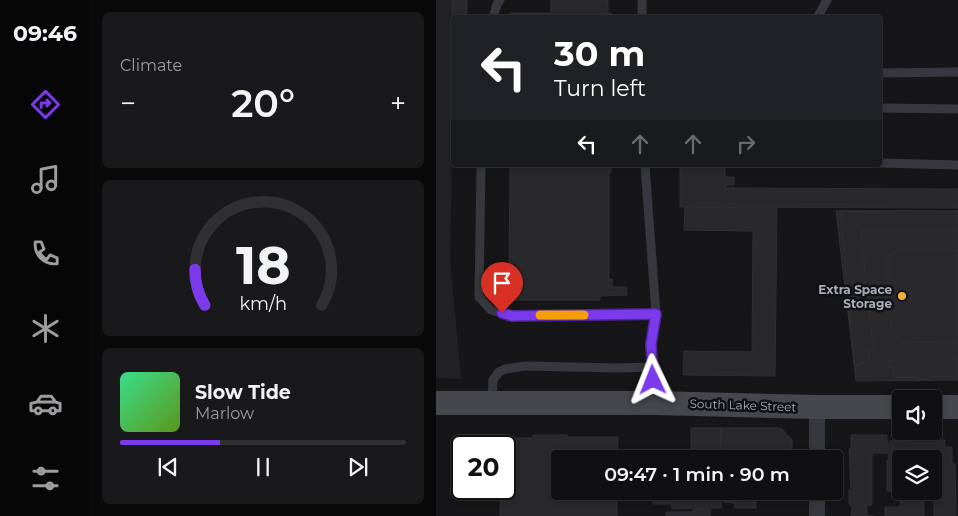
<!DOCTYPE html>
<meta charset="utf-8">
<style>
:root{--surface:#101012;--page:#19191b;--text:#f1f3f6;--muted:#9c9d9f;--line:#303032;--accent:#7c3aed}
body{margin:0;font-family:Montserrat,sans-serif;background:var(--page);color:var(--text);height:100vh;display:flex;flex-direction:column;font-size:19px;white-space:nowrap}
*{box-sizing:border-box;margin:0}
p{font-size:16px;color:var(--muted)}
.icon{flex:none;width:28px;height:28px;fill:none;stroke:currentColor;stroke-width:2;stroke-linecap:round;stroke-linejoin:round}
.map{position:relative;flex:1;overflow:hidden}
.panel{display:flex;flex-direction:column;gap:12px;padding:12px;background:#09090a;width:346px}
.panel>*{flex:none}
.banner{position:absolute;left:15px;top:15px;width:431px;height:152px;border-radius:5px;box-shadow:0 2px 8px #0003,0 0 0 1px var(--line);background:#202124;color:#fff;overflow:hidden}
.controls{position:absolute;left:456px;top:390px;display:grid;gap:10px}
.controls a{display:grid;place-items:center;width:50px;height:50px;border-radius:5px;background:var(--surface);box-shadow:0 2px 8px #0003,0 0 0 1px var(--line);font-size:25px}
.speed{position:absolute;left:15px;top:435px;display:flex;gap:10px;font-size:25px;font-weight:700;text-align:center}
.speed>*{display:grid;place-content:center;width:65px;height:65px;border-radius:50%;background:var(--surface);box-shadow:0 2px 8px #0003,0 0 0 1px var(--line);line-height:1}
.speed .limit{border:2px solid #111;border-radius:8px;background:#fff;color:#111}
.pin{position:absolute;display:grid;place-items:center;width:42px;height:42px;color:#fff;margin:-51px -21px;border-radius:50% 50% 50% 0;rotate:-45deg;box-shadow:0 0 5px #0007}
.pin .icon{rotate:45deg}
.me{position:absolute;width:55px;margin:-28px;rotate:358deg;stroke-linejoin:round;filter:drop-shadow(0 0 4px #0008)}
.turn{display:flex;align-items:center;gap:18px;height:105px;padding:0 20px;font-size:22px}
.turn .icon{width:65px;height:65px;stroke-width:2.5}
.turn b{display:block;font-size:35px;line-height:42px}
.lanes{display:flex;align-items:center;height:48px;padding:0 20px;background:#0003;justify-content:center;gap:25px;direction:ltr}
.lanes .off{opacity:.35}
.big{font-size:38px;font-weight:600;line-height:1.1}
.panel .card{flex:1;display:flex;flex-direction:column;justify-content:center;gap:8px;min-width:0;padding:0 18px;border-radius:8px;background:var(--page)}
.panel .dial{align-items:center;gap:0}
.dial svg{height:130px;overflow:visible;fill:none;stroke:var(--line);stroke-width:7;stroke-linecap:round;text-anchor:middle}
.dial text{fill:var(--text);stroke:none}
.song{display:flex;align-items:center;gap:15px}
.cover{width:60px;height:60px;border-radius:8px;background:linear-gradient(135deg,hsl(150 70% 55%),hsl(90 70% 35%))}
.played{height:5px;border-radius:2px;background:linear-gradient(90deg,var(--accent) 35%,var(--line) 35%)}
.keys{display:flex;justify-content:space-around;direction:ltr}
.heat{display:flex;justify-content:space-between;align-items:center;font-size:28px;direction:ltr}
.trip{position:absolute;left:115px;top:450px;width:292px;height:50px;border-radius:5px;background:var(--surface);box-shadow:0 2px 8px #0003,0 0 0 1px var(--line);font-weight:600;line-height:50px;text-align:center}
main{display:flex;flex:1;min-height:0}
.menu{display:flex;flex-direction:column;width:90px;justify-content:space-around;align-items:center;background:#060607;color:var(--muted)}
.menu .icon{width:35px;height:35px}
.menu .active{color:var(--accent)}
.menu b{font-size:22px;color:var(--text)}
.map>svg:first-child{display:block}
</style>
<main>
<nav class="menu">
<b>09:46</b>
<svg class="icon active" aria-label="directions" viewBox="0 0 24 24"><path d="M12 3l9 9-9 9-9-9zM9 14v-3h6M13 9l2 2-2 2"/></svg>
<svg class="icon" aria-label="music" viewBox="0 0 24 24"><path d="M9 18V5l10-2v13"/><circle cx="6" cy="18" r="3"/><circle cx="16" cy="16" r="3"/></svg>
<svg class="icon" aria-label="phone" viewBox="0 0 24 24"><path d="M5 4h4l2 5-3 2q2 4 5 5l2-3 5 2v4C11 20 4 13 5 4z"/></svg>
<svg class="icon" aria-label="climate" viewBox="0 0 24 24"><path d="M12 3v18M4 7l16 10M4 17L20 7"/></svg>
<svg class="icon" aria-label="car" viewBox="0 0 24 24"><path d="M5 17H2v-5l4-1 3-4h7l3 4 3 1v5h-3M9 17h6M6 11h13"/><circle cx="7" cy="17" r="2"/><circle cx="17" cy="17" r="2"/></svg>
<svg class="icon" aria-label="filters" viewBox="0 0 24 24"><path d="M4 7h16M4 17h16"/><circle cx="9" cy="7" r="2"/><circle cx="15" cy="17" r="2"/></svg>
</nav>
<section class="panel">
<div class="card"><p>Climate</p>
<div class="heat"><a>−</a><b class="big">20°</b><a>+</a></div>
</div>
<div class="card dial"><svg viewBox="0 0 100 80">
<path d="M14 69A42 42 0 1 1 86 69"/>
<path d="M14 69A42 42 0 0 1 8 47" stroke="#7c3aed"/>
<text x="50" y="56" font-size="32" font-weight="700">18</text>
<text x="50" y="72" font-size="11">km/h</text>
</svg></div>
<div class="card">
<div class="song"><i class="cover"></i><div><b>Slow Tide</b><p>Marlow</p></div></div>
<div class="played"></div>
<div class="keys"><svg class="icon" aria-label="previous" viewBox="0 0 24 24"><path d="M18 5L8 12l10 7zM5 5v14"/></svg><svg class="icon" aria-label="pause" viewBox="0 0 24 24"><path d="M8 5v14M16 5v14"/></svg><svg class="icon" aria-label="next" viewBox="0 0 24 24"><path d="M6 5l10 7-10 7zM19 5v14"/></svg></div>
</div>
</section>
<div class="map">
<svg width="522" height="516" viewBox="0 0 522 516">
<rect width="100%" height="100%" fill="#161618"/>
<path fill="#222225" d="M 0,0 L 19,0 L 18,18 L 17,99 L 14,259 L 25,379 L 0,378 Z"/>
<path fill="#29292c" stroke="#303034" d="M 16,0 L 31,0 L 31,18 L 18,18 L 18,38 L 16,38 Z
M 115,0 L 172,0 L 172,13 L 175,13 L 175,18 L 74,18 L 74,13 L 115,13 Z
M 74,165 L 175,165 L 175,172 L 173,172 L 173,280 L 176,279 L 176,287 L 190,287 L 191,295 L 164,296 L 164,300 L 75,300 L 75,279 L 73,279 Z
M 244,165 L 289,165 L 289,177 L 298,177 L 298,185 L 290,185 L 290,188 L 522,189 L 522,208 L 244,207 Z
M 249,207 L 341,208 L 339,376 L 247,375 L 248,351 L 316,352 L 317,231 L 248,230 Z
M 400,211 L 522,211 L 522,380 L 420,381 Z
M 404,211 L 522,211 L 522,231 L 425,231 L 437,349 L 433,349 L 434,362 L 426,362 L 426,365 L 419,366 Z
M 463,250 L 522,250 L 522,343 L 468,342 L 456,334 L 452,304 L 452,257 Z
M 454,360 L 522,360 L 522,377 L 494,377 L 494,379 L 478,379 L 478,377 L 458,377 L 458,368 L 454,368 Z
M 255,428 L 285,428 L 285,459 L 255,459 Z
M 285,428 L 345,428 L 356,440 L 356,459 L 285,459 Z
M 97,435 L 131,435 L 131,437 L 182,437 L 181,459 L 124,459 L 124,491 L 181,491 L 181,516 L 64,516 L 64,489 L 69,489 L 69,446 L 64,446 L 65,438 L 97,438 Z
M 415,435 L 451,435 L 451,444 L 454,444 L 454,441 L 509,440 L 509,447 L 516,447 L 516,464 L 519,464 L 520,516 L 498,516 L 498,459 L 465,459 L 465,491 L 451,491 L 451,460 L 453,460 L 452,453 L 436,453 L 436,505 L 431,505 L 431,516 L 437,516 L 415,516 L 416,509 L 415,506 L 413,503 L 413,490 L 415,490 L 413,449 L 415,449 Z
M 217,491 L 285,491 L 285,508 L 236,509 L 236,504 L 217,504 Z
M 287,491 L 302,491 L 302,502 L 320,502 L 320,508 L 299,508 L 299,503 L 287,502 Z
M 488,499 L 488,516 L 449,516 L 449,507 L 464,507 L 464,500 Z
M 274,509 L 274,516 L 230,516 L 230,512 L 257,512 L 257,510 Z"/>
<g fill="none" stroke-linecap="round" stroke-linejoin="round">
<path stroke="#37383d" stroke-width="9" d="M 206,0 L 206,18
M 57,18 L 61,4 L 64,0
M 381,18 L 391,0
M 444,73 L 522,72
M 444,108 L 522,109
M 444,163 L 522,165
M 45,165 L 43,297 L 55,310 L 76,316 L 220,314
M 209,165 L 220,314 L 215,344 L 218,402
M 56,402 L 57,380 L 63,372 L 69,369 L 90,366 L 181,368 L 217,367"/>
<path stroke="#37383d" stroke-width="16" d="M 381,459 L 381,407
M 381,516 L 381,491"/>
<path stroke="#45474d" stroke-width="24" d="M 0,403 L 218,403 L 381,407 L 465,407
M 498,407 L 522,407"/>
</g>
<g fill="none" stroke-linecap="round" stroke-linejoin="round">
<defs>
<path id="route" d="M 66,313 L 76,316 L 220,314 L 215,344 L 217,380"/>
</defs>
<use href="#route" stroke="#51269a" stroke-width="12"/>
<use href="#route" stroke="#7c3aed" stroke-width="9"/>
<path stroke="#f59e0b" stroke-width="9" d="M 104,315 L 148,315"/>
</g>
<circle fill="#f2b134" stroke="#111113" stroke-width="2" cx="466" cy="296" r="5"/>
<g text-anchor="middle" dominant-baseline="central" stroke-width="5" stroke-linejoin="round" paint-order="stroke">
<g font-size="12" font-weight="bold" fill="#a8adb8" stroke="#111113" text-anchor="end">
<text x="456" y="289">Extra Space<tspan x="456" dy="14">Storage</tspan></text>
</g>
<g font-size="12" fill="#a8adb8" stroke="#111113">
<text transform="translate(307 405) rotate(2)">South Lake Street</text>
</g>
</g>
</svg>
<div class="controls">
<a><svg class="icon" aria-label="sound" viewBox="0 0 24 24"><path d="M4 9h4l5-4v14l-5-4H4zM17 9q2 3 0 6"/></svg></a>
<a><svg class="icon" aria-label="layers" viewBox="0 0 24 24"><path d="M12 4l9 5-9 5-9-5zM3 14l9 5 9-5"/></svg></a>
</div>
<div class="speed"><div class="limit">20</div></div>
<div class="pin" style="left:66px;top:313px;background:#d93025"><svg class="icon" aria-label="arrive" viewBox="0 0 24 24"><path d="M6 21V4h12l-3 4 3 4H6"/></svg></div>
<svg class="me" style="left:217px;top:380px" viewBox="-20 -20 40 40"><path d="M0-17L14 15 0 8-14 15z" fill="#7c3aed" stroke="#fff" stroke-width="4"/></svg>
<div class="trip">09:47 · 1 min · 90 m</div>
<div class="banner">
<div class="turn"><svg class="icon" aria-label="left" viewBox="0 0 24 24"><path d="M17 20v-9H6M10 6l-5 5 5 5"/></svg><div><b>30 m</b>Turn left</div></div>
<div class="lanes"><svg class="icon" aria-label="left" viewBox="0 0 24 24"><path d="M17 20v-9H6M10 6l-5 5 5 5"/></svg><svg class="icon off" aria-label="ahead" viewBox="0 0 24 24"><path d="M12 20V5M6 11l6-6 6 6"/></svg><svg class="icon off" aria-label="ahead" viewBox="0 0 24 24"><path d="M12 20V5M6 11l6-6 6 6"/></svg><svg class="icon off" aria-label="right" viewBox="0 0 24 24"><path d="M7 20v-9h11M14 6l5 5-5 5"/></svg></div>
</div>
</div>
</main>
